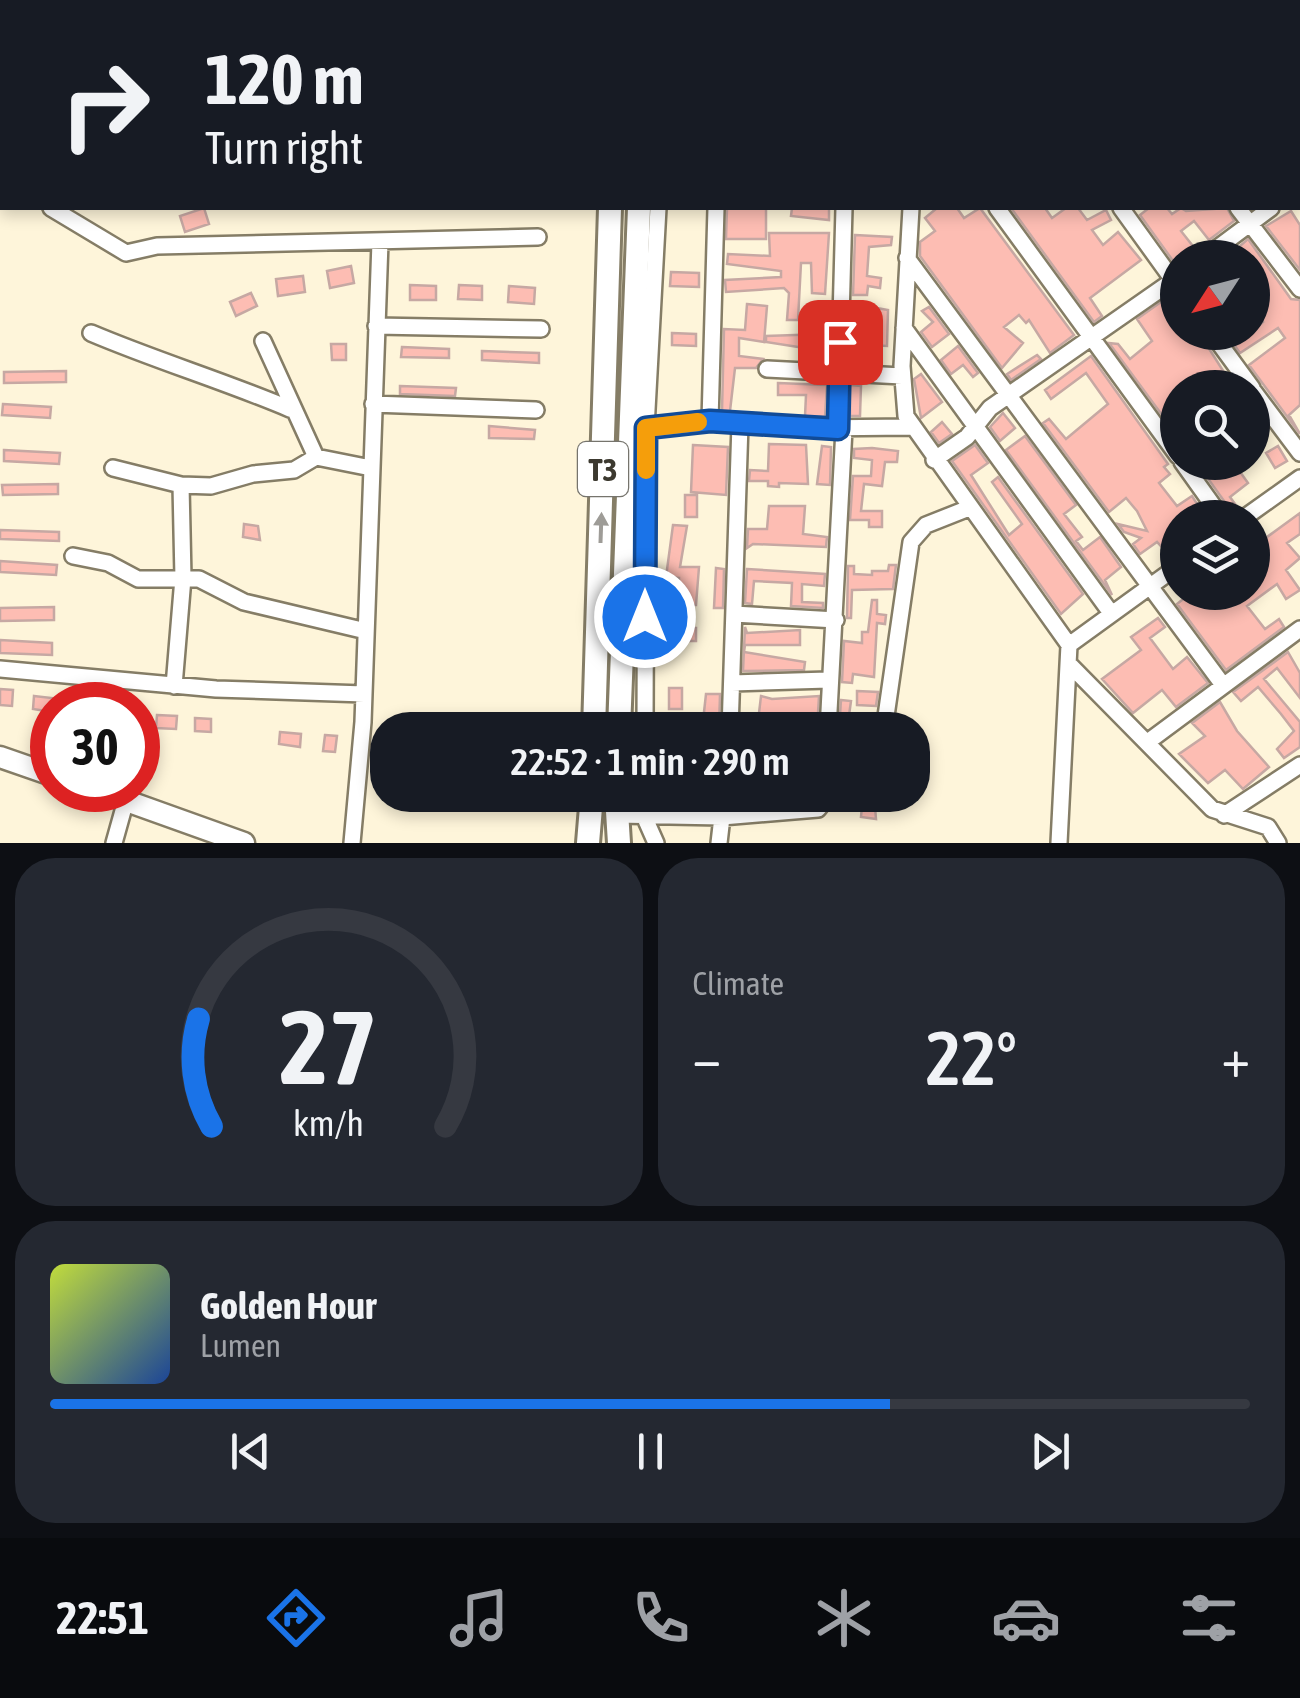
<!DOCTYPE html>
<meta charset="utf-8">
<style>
:root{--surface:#171b24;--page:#242831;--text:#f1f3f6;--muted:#9ea1a6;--line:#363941;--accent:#1a73e8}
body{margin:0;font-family:"Asap Condensed",sans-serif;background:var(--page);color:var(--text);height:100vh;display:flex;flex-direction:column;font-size:38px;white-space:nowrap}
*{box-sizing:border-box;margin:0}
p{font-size:32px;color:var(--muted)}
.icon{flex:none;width:55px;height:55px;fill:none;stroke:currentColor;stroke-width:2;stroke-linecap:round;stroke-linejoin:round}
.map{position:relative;height:843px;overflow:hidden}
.sheet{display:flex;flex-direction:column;gap:15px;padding:15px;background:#0d0f14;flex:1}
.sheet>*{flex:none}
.banner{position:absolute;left:0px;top:0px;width:1300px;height:210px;box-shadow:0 5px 15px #0003;background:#171b24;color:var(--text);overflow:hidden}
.needle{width:65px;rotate:234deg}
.controls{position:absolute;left:1160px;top:240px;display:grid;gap:20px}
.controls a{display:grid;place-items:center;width:110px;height:110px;border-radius:50%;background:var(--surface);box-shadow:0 5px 15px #0003;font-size:50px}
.speed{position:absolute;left:30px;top:682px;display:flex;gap:20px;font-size:50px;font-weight:700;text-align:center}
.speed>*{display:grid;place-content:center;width:130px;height:130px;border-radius:50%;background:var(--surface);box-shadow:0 5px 15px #0003;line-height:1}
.speed .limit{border:15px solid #d22;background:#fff;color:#111}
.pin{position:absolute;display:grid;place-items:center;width:85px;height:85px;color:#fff;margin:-42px;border-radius:20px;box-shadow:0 5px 15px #0006}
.me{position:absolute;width:110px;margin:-55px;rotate:0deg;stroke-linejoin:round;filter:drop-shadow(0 0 8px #0008)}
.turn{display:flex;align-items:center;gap:35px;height:210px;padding:0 40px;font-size:45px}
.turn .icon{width:130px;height:130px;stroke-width:2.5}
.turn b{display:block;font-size:70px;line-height:85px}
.big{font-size:75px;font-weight:600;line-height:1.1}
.sheet .widget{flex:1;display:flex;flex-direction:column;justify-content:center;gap:15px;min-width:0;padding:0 35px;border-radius:40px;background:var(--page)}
.sheet .dial{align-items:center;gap:0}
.dial svg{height:260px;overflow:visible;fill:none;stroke:var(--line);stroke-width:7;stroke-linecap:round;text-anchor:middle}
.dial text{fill:var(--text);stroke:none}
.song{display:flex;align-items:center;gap:30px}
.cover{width:120px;height:120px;border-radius:15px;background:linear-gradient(135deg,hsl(70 70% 55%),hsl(220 70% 35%))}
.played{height:10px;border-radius:5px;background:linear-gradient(90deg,var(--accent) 70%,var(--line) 70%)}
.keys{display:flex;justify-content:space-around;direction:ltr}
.heat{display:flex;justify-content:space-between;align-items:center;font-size:55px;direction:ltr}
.sheet .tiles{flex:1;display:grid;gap:15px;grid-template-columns:1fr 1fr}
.widget:last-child{grid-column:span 2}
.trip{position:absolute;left:370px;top:712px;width:560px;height:100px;border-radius:40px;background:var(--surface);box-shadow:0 5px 15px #0003;font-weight:600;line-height:100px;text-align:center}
.dock{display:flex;height:160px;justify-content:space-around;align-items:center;background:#090b0e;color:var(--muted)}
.dock .icon{width:70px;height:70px}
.dock .on{color:var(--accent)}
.dock b{font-size:45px;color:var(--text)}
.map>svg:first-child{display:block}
</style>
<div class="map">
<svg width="1300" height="843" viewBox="0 0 1300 843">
<rect width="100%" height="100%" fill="#fef5da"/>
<path fill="#fdbdb3" stroke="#c6a8a3" stroke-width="2.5" d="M 204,208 L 209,224 L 185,232 L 180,216 Z
M 727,208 L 766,208 L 766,239 L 726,239 Z
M 792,208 L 829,208 L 829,220 L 791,216 Z
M 937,208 L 957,208 L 964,218 L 980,208 L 1074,335 L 1050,353 L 1029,320 L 1026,323 L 1019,315 L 1004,327 L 1023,343 L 1002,368 L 920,256 L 920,242 L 935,231 L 925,218 Z
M 1011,208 L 1045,208 L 1052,218 L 1066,208 L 1078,208 L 1087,220 L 1106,210 L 1111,220 L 1092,230 L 1103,245 L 1118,232 L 1141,260 L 1090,298 L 1102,316 L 1094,322 Z
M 1149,208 L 1167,208 L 1172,214 L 1181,208 L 1186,211 L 1227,208 L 1234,221 L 1209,240 L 1194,221 L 1181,231 L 1196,250 L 1193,258 L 1178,258 L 1176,265 L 1140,215 Z
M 1291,211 L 1300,225 L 1300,270 L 1266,226 Z
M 769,233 L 829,233 L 825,294 L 812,293 L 811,263 L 801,263 L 798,320 L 787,320 L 789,293 L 784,288 L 726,292 L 725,280 L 781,277 L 781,271 L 727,264 L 728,254 L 770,256 Z
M 855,235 L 892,237 L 891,245 L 869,247 L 867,276 L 881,278 L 880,288 L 868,286 L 867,295 L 853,295 Z
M 1248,239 L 1291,299 L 1300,300 L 1300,405 L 1289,415 L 1300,434 L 1249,365 L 1285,338 L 1278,328 L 1240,353 L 1225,332 L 1252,332 L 1263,322 L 1252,310 L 1252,258 L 1226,258 Z
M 351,266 L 354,283 L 330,288 L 327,271 Z
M 671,272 L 699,273 L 699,287 L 670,286 Z
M 303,276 L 305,292 L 278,296 L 276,279 Z
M 410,285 L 436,286 L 436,300 L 410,300 Z
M 459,285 L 482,286 L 482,300 L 458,299 Z
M 509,286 L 535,288 L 534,304 L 508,302 Z
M 251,293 L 257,306 L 236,316 L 230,302 Z
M 1168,297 L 1178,310 L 1178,332 L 1186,332 L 1193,343 L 1201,336 L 1234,388 L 1219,388 L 1214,381 L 1204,388 L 1178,388 L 1176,434 L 1109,343 L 1118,344 L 1130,359 L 1152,341 L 1137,319 Z
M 747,304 L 767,306 L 764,342 L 739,338 L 739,356 L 763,359 L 756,368 L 735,368 L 730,411 L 722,411 L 724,329 L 745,330 Z
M 866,306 L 888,310 L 887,346 L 852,344 L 853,307 Z
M 929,307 L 949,334 L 932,347 L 921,332 L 933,322 L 922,311 Z
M 672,333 L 696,334 L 696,346 L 672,345 Z
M 824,334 L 824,344 L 798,347 L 766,342 L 766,336 Z
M 331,344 L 346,344 L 346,360 L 332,360 Z
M 958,346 L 978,373 L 973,377 L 963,365 L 951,374 L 941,360 Z
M 402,347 L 449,349 L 449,358 L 401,357 Z
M 482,351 L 539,353 L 539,363 L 482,360 Z
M 1037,355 L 1041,359 L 1011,380 L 1007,374 Z
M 1091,356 L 1168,464 L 1164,467 L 1170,474 L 1159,483 L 1177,506 L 1192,496 L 1206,518 L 1178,518 L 1178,554 L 1171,557 L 1157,542 L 1140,554 L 1133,544 L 1141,538 L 1124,532 L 1118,524 L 1147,531 L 1137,511 L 1126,498 L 1109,512 L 1043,423 L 1049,419 L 1066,439 L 1108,404 L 1086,373 L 1051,399 L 1045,390 Z
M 66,371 L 66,382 L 4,383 L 4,372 Z
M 921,374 L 942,402 L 921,418 L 914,379 Z
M 778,383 L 827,385 L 825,417 L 805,416 L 806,395 L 778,395 Z
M 850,385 L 861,386 L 860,416 L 850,416 Z
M 400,386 L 456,388 L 455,396 L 400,394 Z
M 3,404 L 51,407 L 50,418 L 2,415 Z
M 1003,413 L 1015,428 L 1000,441 L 990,427 Z
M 942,422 L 952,434 L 939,443 L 931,432 Z
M 489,426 L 535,430 L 534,439 L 489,438 Z
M 1025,436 L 1076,505 L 1064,514 L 1082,537 L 1076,541 L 1083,550 L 1100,537 L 1121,567 L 1105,580 L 1112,595 L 1006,450 Z
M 769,444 L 806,445 L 808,484 L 779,483 L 779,487 L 768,486 L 768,481 L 749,481 L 750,470 L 768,471 Z
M 693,445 L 728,447 L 726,495 L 691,492 Z
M 975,445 L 988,463 L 971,475 L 1009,535 L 1022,524 L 992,482 L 998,477 L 1083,594 L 1061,614 L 952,461 Z
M 822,446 L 831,447 L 830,485 L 817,484 Z
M 1278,446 L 1287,461 L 1275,468 L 1266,453 Z
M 872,448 L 898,451 L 897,462 L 885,462 L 882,486 L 864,484 L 861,511 L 882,511 L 882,527 L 869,527 L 869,520 L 850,520 L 853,476 L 871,476 L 872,460 L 854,458 L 854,449 Z
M 4,450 L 60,453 L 59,464 L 4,461 Z
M 1204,462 L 1233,462 L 1248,483 L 1230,497 L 1235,504 L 1229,508 L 1199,466 Z
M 58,484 L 58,494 L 3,495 L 2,485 Z
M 685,495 L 697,495 L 697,517 L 685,517 Z
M 769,506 L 805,506 L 803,534 L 827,537 L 826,547 L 753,544 L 747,548 L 748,529 L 767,529 Z
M 1300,513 L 1300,534 L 1287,543 L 1300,558 L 1286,570 L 1300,590 L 1286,599 L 1277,584 L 1247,606 L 1265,629 L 1279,619 L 1284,627 L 1226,670 L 1177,604 L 1192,592 L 1252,592 L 1252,548 Z
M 244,524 L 258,526 L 260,540 L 243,537 Z
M 673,525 L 687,526 L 680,567 L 699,567 L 696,605 L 679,605 L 679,578 L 666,577 Z
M 0,530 L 59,532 L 59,541 L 0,539 Z
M 0,561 L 57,565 L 56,575 L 0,572 Z
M 889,565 L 896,565 L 893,589 L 852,590 L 851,618 L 847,618 L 848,566 L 854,566 L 854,574 L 872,575 L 872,571 L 888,571 Z
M 716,568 L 724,569 L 723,608 L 714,608 Z
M 747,569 L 825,574 L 824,586 L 802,584 L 802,602 L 823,603 L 823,608 L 791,606 L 792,583 L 754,581 L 752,604 L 745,603 Z
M 872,600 L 877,600 L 877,614 L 886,615 L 885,624 L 877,623 L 874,677 L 853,674 L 852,683 L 842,682 L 844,641 L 862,643 L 862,632 L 868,632 Z
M 54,607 L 54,620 L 0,621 L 0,608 Z
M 1158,618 L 1165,627 L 1150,638 L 1173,669 L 1187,657 L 1208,683 L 1176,707 L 1162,690 L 1133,713 L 1102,679 L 1141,650 L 1131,637 Z
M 745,627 L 747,633 L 800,630 L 800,645 L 745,645 L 744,652 L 805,662 L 804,670 L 743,671 Z
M 670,628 L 696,628 L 696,641 L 670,641 Z
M 0,640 L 52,643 L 52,655 L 0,653 Z
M 1288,652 L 1300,673 L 1300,698 L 1277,668 L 1264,679 L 1300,722 L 1300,747 L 1284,758 L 1277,749 L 1294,731 L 1281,714 L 1258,687 L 1241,701 L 1233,692 Z
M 669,688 L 682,688 L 682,709 L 669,709 Z
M 0,689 L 13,690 L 12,706 L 0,705 Z
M 857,691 L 878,692 L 876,706 L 857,705 Z
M 706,694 L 720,694 L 719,730 L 702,730 Z
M 34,696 L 52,698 L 52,712 L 33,709 Z
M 761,696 L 772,699 L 819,696 L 817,730 L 757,730 Z
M 841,700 L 851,701 L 847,730 L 839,730 Z
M 1220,702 L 1237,731 L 1269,767 L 1243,789 L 1225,770 L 1208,783 L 1179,754 L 1205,736 L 1192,723 Z
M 157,715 L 177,716 L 176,729 L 156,728 Z
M 195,718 L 211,719 L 211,732 L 195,731 Z
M 280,732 L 301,734 L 300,747 L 279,744 Z
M 325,735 L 337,736 L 335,752 L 323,751 Z
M 863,795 L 874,795 L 876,819 L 861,817 Z"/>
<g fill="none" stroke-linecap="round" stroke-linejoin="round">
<defs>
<path id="minor" d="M 440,0 L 440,2
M 1212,0 L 1214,2
M 195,2 L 196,0
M 303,2 L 303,0
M 668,2 L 668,0
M 759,2 L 759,0
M 861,2 L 861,0
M 917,2 L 917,0
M 1020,2 L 1020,0
M 1073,2 L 1073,0
M 1169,2 L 1169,0
M 1198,2 L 1201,0
M 0,88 L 2,88
M 1298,119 L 1300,122
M 1298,189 L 1300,187
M 51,208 L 126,253 L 157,246 L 538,237
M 716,208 L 710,421 L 812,428 L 911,427
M 911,208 L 902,366 L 906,416 L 1069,645 L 1059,843
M 997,208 L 1178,456
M 1121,208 L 1178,287
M 1238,208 L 1300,289
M 907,258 L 1223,685
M 1204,258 L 1271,208
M 376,326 L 541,329
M 904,328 L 1111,613
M 1211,332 L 1252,388
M 91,333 C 157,361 224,381 290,409
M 263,341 L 316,457
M 767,369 L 902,376
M 1252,389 L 1300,453
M 373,404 L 536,410
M 838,429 L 844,208
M 640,431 L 710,421
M 934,460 L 967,437 L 990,408 L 1178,277
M 1182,462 L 1222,518
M 113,468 L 181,485 L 211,486 L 253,474 L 294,470 L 316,457 L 371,468
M 1244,518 L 1300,478
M 73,556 L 108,563 L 138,579 L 199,579 L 244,602 L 366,631
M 734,614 L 836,620
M 1069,645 L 1178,566
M 1071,666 L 1212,809 L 1268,827 L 1278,843
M 0,669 L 216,689 L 364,694
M 732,683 L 828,680
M 174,686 L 183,578 L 181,485
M 645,730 L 646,428 L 658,208
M 730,730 L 740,424
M 828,730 L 844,429
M 884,730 L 911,542 L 926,525 L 969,508
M 1149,741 L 1300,629
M 644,795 L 644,816 L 656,843
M 724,795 L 722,817 L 818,809 L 829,795
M 617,815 L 722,817 L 719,843
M 1224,815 L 1300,765
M 114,843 L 126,800
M 352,843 L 363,722 L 380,242"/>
<path id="major" d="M 0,757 L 52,775
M 96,790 L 244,843"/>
<path id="highway" d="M 618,2 L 618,0
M 646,2 L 646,0
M 594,730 L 610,208
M 619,730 L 639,208
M 616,795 L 619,843
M 588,843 L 592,795"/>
</defs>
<use href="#minor" stroke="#857d66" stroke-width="20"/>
<use href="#major" stroke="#857d66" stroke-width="25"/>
<use href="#highway" stroke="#857d66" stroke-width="28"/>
<use href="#minor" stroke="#fff" stroke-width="15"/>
<use href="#major" stroke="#fff" stroke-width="20"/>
<use href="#highway" stroke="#fff" stroke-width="22"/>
</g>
<defs><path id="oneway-solid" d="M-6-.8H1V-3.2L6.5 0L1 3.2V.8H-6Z" transform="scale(2.5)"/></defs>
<use fill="#9e9c97" href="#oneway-solid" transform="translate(601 528) rotate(-88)"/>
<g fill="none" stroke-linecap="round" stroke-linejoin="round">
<defs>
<path id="route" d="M 645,617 L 646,428 L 710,421 L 838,429 L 840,342"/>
</defs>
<use href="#route" stroke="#114b97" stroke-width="25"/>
<use href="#route" stroke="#1a73e8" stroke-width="18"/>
<path stroke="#f59e0b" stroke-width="18" d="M 646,470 L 646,428 L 698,422"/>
</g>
<g text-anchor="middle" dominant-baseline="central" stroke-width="8" stroke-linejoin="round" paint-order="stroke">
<rect fill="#fff" stroke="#76746d" stroke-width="2.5" x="578" y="442" width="50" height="54" rx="8"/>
<g font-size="32" font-weight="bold" fill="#3c392f">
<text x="603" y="469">T3</text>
</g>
</g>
</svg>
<div class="controls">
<a><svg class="needle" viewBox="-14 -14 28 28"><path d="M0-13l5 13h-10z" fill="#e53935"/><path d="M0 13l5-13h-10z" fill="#9ea1a6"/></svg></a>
<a><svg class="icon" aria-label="search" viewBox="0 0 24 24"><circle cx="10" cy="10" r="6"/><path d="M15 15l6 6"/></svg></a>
<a><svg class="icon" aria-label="layers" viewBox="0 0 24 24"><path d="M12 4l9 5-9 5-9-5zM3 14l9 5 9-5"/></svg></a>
</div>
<div class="speed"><div class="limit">30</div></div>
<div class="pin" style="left:840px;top:342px;background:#d93025"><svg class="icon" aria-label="arrive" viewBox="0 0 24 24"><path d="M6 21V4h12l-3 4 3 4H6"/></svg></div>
<svg class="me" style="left:645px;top:617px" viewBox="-20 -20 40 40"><circle r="17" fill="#1a73e8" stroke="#fff" stroke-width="3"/><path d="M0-11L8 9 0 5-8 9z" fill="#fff"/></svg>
<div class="trip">22:52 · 1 min · 290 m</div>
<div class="banner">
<div class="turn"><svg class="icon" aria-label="right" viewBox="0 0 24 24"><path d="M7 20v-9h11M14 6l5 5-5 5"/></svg><div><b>120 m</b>Turn right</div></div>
</div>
</div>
<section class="sheet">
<div class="tiles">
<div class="widget dial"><svg viewBox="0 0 100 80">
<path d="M14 69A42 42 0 1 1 86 69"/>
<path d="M14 69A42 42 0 0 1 10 36" stroke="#1a73e8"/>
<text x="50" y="56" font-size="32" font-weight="700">27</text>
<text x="50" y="72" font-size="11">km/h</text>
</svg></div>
<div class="widget"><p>Climate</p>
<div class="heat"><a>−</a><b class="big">22°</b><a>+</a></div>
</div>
<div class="widget">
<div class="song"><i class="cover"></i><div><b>Golden Hour</b><p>Lumen</p></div></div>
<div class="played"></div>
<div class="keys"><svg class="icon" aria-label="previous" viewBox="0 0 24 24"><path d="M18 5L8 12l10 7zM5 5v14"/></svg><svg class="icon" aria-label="pause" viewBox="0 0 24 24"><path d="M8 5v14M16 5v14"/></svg><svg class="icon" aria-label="next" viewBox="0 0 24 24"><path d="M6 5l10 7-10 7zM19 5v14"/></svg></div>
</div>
</div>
</section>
<nav class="dock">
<b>22:51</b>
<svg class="icon on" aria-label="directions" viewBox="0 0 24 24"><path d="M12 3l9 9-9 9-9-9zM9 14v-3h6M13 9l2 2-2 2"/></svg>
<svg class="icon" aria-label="music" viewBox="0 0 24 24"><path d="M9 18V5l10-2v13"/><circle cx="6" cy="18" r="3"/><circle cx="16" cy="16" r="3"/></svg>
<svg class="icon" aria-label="phone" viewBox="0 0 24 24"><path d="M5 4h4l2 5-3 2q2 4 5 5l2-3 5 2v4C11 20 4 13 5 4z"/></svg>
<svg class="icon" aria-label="climate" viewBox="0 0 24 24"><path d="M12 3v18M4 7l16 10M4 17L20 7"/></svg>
<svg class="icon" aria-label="car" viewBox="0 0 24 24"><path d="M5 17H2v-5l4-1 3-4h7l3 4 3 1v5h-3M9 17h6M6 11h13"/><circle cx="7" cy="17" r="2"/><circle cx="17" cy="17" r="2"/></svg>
<svg class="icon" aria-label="filters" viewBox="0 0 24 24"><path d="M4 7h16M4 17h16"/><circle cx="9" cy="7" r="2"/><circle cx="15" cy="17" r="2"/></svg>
</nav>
